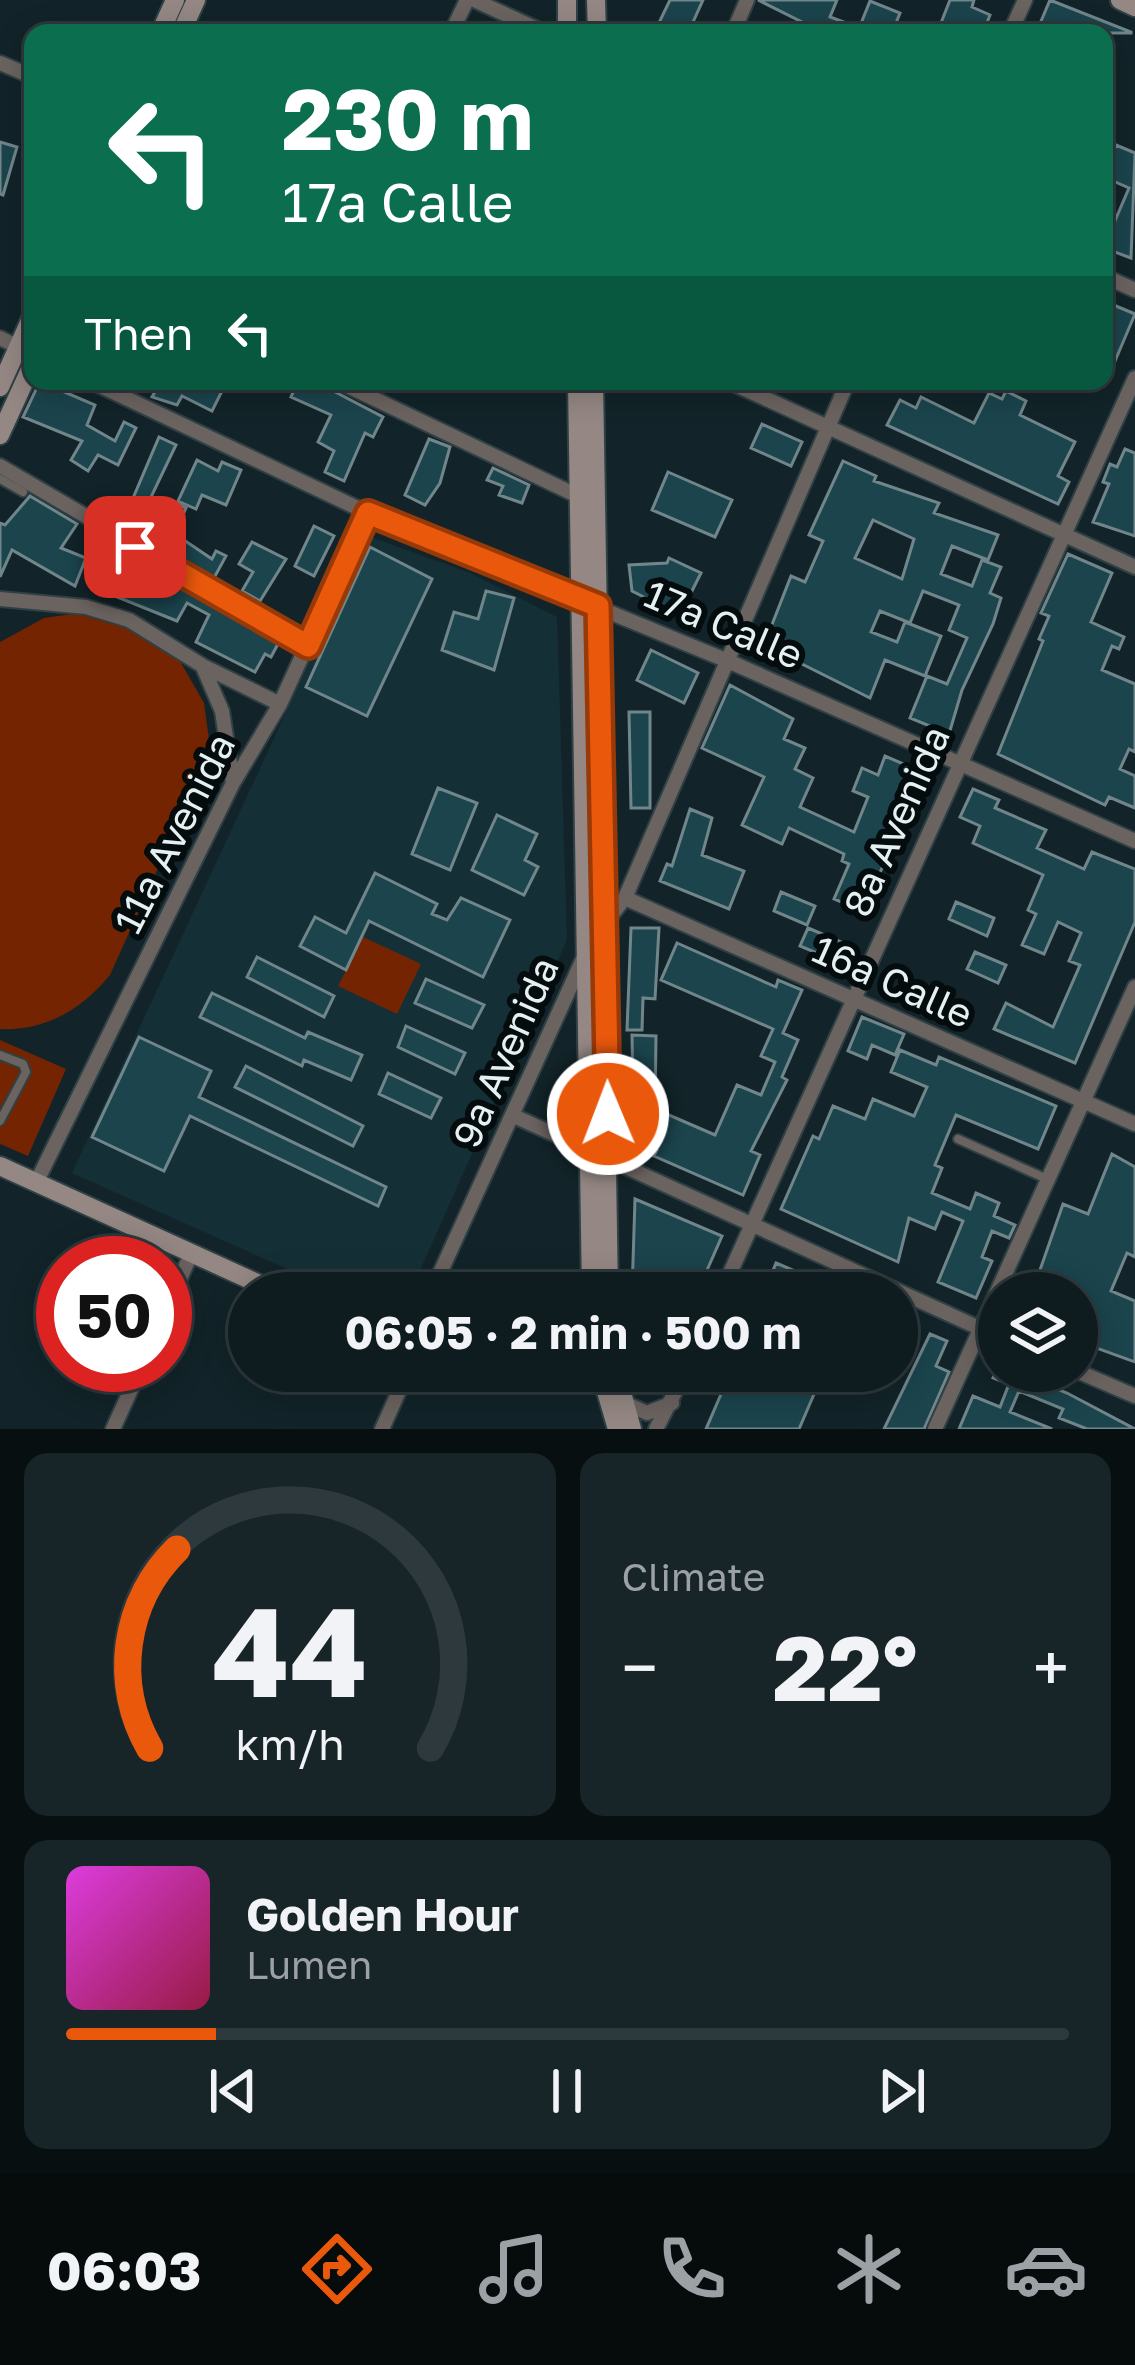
<!DOCTYPE html>
<meta charset="utf-8">
<style>
:root{--surface:#0e1b1f;--page:#172428;--text:#f1f3f6;--muted:#9ba1a4;--line:#2e393d;--accent:#ea580c}
body{margin:0;font-family:"Golos Text",sans-serif;background:var(--page);color:var(--text);height:100vh;display:flex;flex-direction:column;font-size:45px;white-space:nowrap}
*{box-sizing:border-box;margin:0}
p{font-size:39px;color:var(--muted)}
.icon{flex:none;width:66px;height:66px;fill:none;stroke:currentColor;stroke-width:2;stroke-linecap:round;stroke-linejoin:round}
.map{position:relative;height:1429px;overflow:hidden}
.sheet{display:flex;flex-direction:column;gap:24px;padding:24px;background:#080f11;flex:1}
.sheet>*{flex:none}
.hud{position:absolute;left:24px;top:24px;width:1089px;height:366px;border-radius:24px;box-shadow:0 6px 30px #0003,0 0 0 3px var(--line);background:#0b6e4f;color:#fff;overflow:hidden}
.controls{position:absolute;left:978px;top:1272px;display:grid;gap:24px}
.controls a{display:grid;place-items:center;width:120px;height:120px;border-radius:50%;background:var(--surface);box-shadow:0 6px 30px #0003,0 0 0 3px var(--line);font-size:60px}
.speed{position:absolute;left:36px;top:1236px;display:flex;gap:24px;font-size:60px;font-weight:700;text-align:center}
.speed>*{display:grid;place-content:center;width:156px;height:156px;border-radius:50%;background:var(--surface);box-shadow:0 6px 30px #0003,0 0 0 3px var(--line);line-height:1}
.speed .limit{border:18px solid #d22;background:#fff;color:#111}
.pin{position:absolute;display:grid;place-items:center;width:102px;height:102px;color:#fff;margin:-51px;border-radius:24px;box-shadow:0 6px 18px #0006}
.me{position:absolute;width:132px;margin:-66px;rotate:359deg;stroke-linejoin:round;filter:drop-shadow(0 0 9px #0008)}
.turn{display:flex;align-items:center;gap:42px;height:252px;padding:0 60px;font-size:54px}
.turn .icon{width:156px;height:156px;stroke-width:2.5}
.turn b{display:block;font-size:84px;line-height:102px}
.then{display:flex;align-items:center;height:114px;padding:0 60px;background:#0003;gap:24px;font-size:45px}
.big{font-size:90px;font-weight:700;line-height:1.1}
.sheet .tile{flex:1;display:flex;flex-direction:column;justify-content:center;gap:18px;min-width:0;padding:0 42px;border-radius:24px;background:var(--page)}
.sheet .dial{align-items:center;gap:0}
.dial svg{height:312px;overflow:visible;fill:none;stroke:var(--line);stroke-width:7;stroke-linecap:round;text-anchor:middle}
.dial text{fill:var(--text);stroke:none}
.song{display:flex;align-items:center;gap:36px}
.cover{width:144px;height:144px;border-radius:18px;background:linear-gradient(135deg,hsl(300 70% 55%),hsl(340 70% 35%))}
.played{height:12px;border-radius:6px;background:linear-gradient(90deg,var(--accent) 15%,var(--line) 15%)}
.keys{display:flex;justify-content:space-around;direction:ltr}
.heat{display:flex;justify-content:space-between;align-items:center;font-size:66px;direction:ltr}
.sheet .tiles{flex:1;display:grid;gap:24px;grid-template-columns:1fr 1fr}
.tile:last-child{grid-column:span 2}
.trip{position:absolute;left:228px;top:1272px;width:690px;height:120px;border-radius:60px;background:var(--surface);box-shadow:0 6px 30px #0003,0 0 0 3px var(--line);font-weight:700;line-height:120px;text-align:center}
.menu{display:flex;height:192px;justify-content:space-around;align-items:center;background:#060b0c;color:var(--muted)}
.menu .icon{width:84px;height:84px}
.menu .current{color:var(--accent)}
.menu b{font-size:54px;color:var(--text)}
.map>svg:first-child{display:block}
</style>
<div class="map">
<svg width="1135" height="1429" viewBox="0 0 1135 1429">
<rect width="100%" height="100%" fill="#122429"/>
<path fill="#143036" d="M 368,536 L 470,573 L 557,617 L 567,940 L 410,1293 L 341,1293 L 72,1173 Z"/>
<path fill="#742401" d="M 80,613 L 116,618 L 177,656 L 204,703 L 209,739 L 208,757 L 110,975 C 82,1009 46,1031 0,1029 L 0,642 L 44,618 Z
M 363,937 L 421,964 L 397,1014 L 338,986 Z
M 0,1040 L 66,1069 L 28,1156 L 0,1144 Z"/>
<path fill="#1b444d" stroke="#71868b" stroke-width="3" fill-rule="evenodd" d="M 670,0 L 703,0 L 688,33 L 654,33 Z
M 758,0 L 837,0 L 830,17 L 849,24 L 846,33 L 824,33 Z
M 950,0 L 974,0 L 972,7 L 990,15 L 983,33 L 937,33 Z
M 1050,0 L 1131,32 L 1131,33 L 1036,33 Z
M 870,1 L 900,13 L 892,33 L 860,26 Z
M 0,142 L 17,147 L 3,195 L 0,194 Z
M 1116,145 L 1135,153 L 1131,258 L 1104,248 L 1104,219 L 1114,223 L 1129,188 L 1104,177 Z
M 1104,301 L 1135,314 L 1104,387 Z
M 40,381 L 57,381 L 65,385 L 62,391 L 95,405 L 87,425 L 115,441 L 124,422 L 136,428 L 118,465 L 98,455 L 88,471 L 71,460 L 82,441 L 23,417 Z
M 161,381 L 227,381 L 212,411 L 182,396 L 177,405 L 152,397 Z
M 298,381 L 314,381 L 383,417 L 373,437 L 365,433 L 344,481 L 325,472 L 334,451 L 318,442 L 331,415 L 291,397 Z
M 1006,391 L 1026,401 L 1020,415 L 1075,442 L 1058,476 L 1069,482 L 1058,504 L 887,425 L 900,400 L 916,408 L 921,397 L 974,423 L 989,393 L 1002,399 Z
M 762,424 L 802,442 L 791,466 L 751,448 Z
M 159,437 L 176,445 L 140,520 L 161,531 L 173,502 L 186,508 L 175,534 L 212,559 L 216,551 L 226,556 L 214,578 L 122,524 Z
M 429,439 L 450,447 L 440,483 L 425,505 L 405,495 Z
M 1125,449 L 1135,453 L 1135,536 L 1093,522 L 1109,484 L 1103,482 L 1110,464 L 1117,467 Z
M 197,460 L 218,471 L 222,462 L 241,470 L 226,505 L 202,495 L 196,509 L 178,501 Z
M 843,461 L 876,476 L 874,481 L 939,503 L 934,513 L 998,535 L 988,560 L 952,546 L 941,574 L 972,586 L 982,560 L 1001,567 L 990,593 L 1001,598 L 993,624 L 962,690 L 949,734 L 910,718 L 927,676 L 947,684 L 967,638 L 949,630 L 959,605 L 923,591 L 910,623 L 880,611 L 871,632 L 897,642 L 905,622 L 941,636 L 925,676 L 885,660 L 870,698 L 764,645 L 791,576 L 805,582 L 823,541 L 809,535 ZM 873,520 L 914,539 L 902,579 L 855,558 Z
M 493,468 L 529,485 L 522,503 L 499,495 L 503,486 L 487,480 Z
M 668,472 L 732,500 L 715,537 L 652,510 Z
M 30,496 L 77,524 L 61,548 L 86,558 L 75,586 L 12,550 L 0,577 L 0,523 L 5,525 Z
M 314,526 L 334,536 L 314,576 L 295,566 Z
M 252,542 L 286,559 L 260,601 L 242,591 L 253,572 L 239,564 Z
M 113,546 L 156,570 L 151,578 L 174,588 L 177,583 L 279,642 L 271,657 L 265,654 L 255,672 L 196,642 L 209,615 L 187,603 L 177,621 L 97,589 Z
M 370,547 L 432,579 L 367,716 L 306,687 Z
M 1068,554 L 1112,573 L 1091,622 L 1124,637 L 1119,649 L 1112,646 L 1102,670 L 1135,684 L 1135,752 L 1129,749 L 1120,769 L 1135,776 L 1135,808 L 1109,797 L 1105,805 L 998,754 L 1043,641 L 1039,639 L 1049,616 L 1041,613 Z
M 669,558 L 701,573 L 680,615 L 632,591 L 629,565 L 667,563 Z
M 486,591 L 514,598 L 494,670 L 442,650 L 454,612 L 478,619 Z
M 651,650 L 698,673 L 684,703 L 637,680 Z
M 730,685 L 793,719 L 784,739 L 805,748 L 795,769 L 813,778 L 800,807 L 854,832 L 868,797 L 853,791 L 862,768 L 878,775 L 885,756 L 929,775 L 922,792 L 917,789 L 863,911 L 834,899 L 849,864 L 842,861 L 844,854 L 789,828 L 782,844 L 742,825 L 764,777 L 702,748 Z
M 629,712 L 650,712 L 650,808 L 631,808 Z
M 438,788 L 477,803 L 450,870 L 412,854 Z
M 973,789 L 999,800 L 995,808 L 1046,830 L 1037,848 L 1084,869 L 1092,852 L 1135,869 L 1135,922 L 1075,1063 L 994,1029 L 1006,1003 L 1053,1027 L 1080,965 L 1069,961 L 1081,933 L 1058,922 L 1044,954 L 1022,945 L 1036,914 L 1028,910 L 1043,875 L 973,843 L 980,826 L 960,817 Z
M 690,809 L 712,818 L 702,855 L 744,871 L 729,909 L 660,881 L 667,864 L 672,866 Z
M 497,815 L 537,834 L 525,860 L 538,867 L 524,895 L 472,870 Z
M 375,873 L 437,904 L 432,914 L 447,920 L 461,898 L 510,920 L 483,977 L 369,921 L 346,970 L 300,946 L 315,917 L 346,933 Z
M 781,892 L 815,906 L 807,925 L 774,911 Z
M 956,902 L 994,918 L 987,936 L 949,919 Z
M 631,928 L 659,928 L 655,999 L 643,998 L 642,1030 L 627,1030 Z
M 808,928 L 846,944 L 838,962 L 800,946 Z
M 677,943 L 776,987 L 778,980 L 802,990 L 783,1033 L 798,1040 L 782,1077 L 787,1080 L 751,1151 L 760,1155 L 743,1195 L 654,1156 L 657,1150 L 634,1141 L 632,1035 L 656,1036 L 655,1109 L 715,1135 L 737,1085 L 761,1095 L 775,1062 L 761,1056 L 773,1029 L 661,980 Z
M 975,952 L 1006,965 L 998,983 L 967,969 Z
M 257,957 L 334,996 L 324,1017 L 247,977 Z
M 426,979 L 484,1005 L 472,1028 L 415,1003 Z
M 212,993 L 305,1038 L 308,1032 L 362,1055 L 351,1080 L 304,1060 L 302,1066 L 200,1017 Z
M 862,1017 L 904,1034 L 895,1055 L 872,1045 L 867,1059 L 848,1051 Z
M 406,1026 L 465,1053 L 455,1074 L 398,1047 Z
M 139,1037 L 211,1071 L 199,1097 L 386,1187 L 378,1206 L 190,1116 L 164,1171 L 92,1137 Z
M 900,1050 L 936,1065 L 939,1057 L 1056,1106 L 1038,1149 L 956,1115 L 935,1165 L 942,1168 L 932,1193 L 970,1209 L 976,1193 L 999,1203 L 994,1216 L 1015,1225 L 1009,1238 L 992,1231 L 982,1257 L 992,1261 L 976,1298 L 938,1282 L 963,1221 L 942,1212 L 935,1229 L 909,1218 L 898,1262 L 781,1209 L 813,1136 L 819,1139 L 833,1106 L 865,1119 L 873,1099 L 914,1116 L 927,1087 L 891,1072 Z
M 246,1066 L 363,1126 L 353,1146 L 235,1087 Z
M 388,1073 L 441,1098 L 431,1118 L 379,1094 Z
M 1112,1154 L 1135,1167 L 1135,1257 L 1127,1253 L 1111,1291 L 1135,1301 L 1135,1362 L 1077,1341 L 1077,1293 L 1032,1293 L 1063,1204 L 1088,1214 Z
M 635,1199 L 722,1236 L 697,1293 L 679,1293 L 681,1287 L 652,1276 L 653,1293 L 632,1293 Z
M 776,1263 L 833,1287 L 838,1276 L 875,1293 L 764,1293 Z
M 930,1334 L 947,1341 L 936,1366 L 949,1372 L 924,1429 L 884,1429 Z
M 999,1365 L 999,1371 L 1014,1371 L 1067,1393 L 1135,1429 L 1087,1429 L 1059,1418 L 1063,1409 L 1019,1391 L 1010,1412 L 1052,1429 L 959,1429 L 973,1396 L 1000,1407 L 1009,1384 L 993,1378 Z
M 731,1371 L 824,1371 L 799,1429 L 706,1429 Z"/>
<g fill="none" stroke-linecap="round" stroke-linejoin="round">
<defs>
<path id="lane" d="M 0,479 L 23,492
M 0,1055 L 23,1064 L 26,1072 L 0,1121
M 958,1139 L 1047,1179"/>
<path id="street" d="M 474,0 L 546,33
M 451,33 L 467,0
M 733,33 L 747,0
M 1010,33 L 1025,0
M 0,63 L 33,77
M 1104,276 L 1135,290
M 0,338 L 33,354
M 90,381 L 368,513 L 728,661 L 1135,841
M 337,381 L 580,497
M 727,381 L 1135,567
M 0,466 L 308,646
M 0,599 L 86,607 L 129,620 L 203,666 L 280,704
M 203,667 L 222,711 L 233,783
M 625,898 L 1135,1124
M 602,927 L 625,898 L 848,381
M 514,1116 L 999,1337
M 36,1183 L 233,783 L 280,704 L 368,513
M 431,1293 L 584,957
M 721,1293 L 1135,378
M 165,1312 L 192,1252
M 1077,1371 L 1135,1396
M 625,1403 L 647,1413 L 672,1403
M 113,1429 L 142,1365
M 382,1429 L 408,1371
M 656,1429 L 686,1371
M 935,1429 L 1135,987"/>
<path id="secondary" d="M 596,0 L 597,33
M 1120,0 L 1135,7
M 160,33 L 175,0
M 181,33 L 196,0
M 567,33 L 567,0
M 577,381 L 591,1293
M 594,381 L 609,1293
M 0,387 L 33,314
M 0,435 L 33,363
M 0,1166 L 279,1293
M 484,1371 L 550,1377 L 616,1373
M 600,1371 L 617,1429
M 616,1371 L 632,1429"/>
</defs>
<use href="#lane" stroke="#304145" stroke-width="12"/>
<use href="#street" stroke="#304145" stroke-width="18"/>
<use href="#secondary" stroke="#304145" stroke-width="22"/>
<use href="#lane" stroke="#6b6360" stroke-width="8"/>
<use href="#street" stroke="#6b6360" stroke-width="14"/>
<use href="#secondary" stroke="#958884" stroke-width="18"/>
</g>
<g fill="none" stroke-linecap="round" stroke-linejoin="round">
<defs>
<path id="route" d="M 135,547 L 308,646 L 368,513 L 598,606 L 608,1114"/>
</defs>
<use href="#route" stroke="#983908" stroke-width="30"/>
<use href="#route" stroke="#ea580c" stroke-width="21"/>
</g>
<g text-anchor="middle" dominant-baseline="central" stroke-width="12" stroke-linejoin="round" paint-order="stroke">
<g font-size="39" fill="#e5f0f3" stroke="#050c0e">
<text transform="translate(724 624) rotate(23)">17a Calle</text>
<text transform="translate(896 821) rotate(-66)">8a Avenida</text>
<text transform="translate(174 833) rotate(-63)">11a Avenida</text>
<text transform="translate(893 981) rotate(24)">16a Calle</text>
<text transform="translate(505 1052) rotate(-66)">9a Avenida</text>
</g>
</g>
</svg>
<div class="controls">
<a><svg class="icon" aria-label="layers" viewBox="0 0 24 24"><path d="M12 4l9 5-9 5-9-5zM3 14l9 5 9-5"/></svg></a>
</div>
<div class="speed"><div class="limit">50</div></div>
<div class="pin" style="left:135px;top:547px;background:#d93025"><svg class="icon" aria-label="arrive" viewBox="0 0 24 24"><path d="M6 21V4h12l-3 4 3 4H6"/></svg></div>
<svg class="me" style="left:608px;top:1114px" viewBox="-20 -20 40 40"><circle r="17" fill="#ea580c" stroke="#fff" stroke-width="3"/><path d="M0-11L8 9 0 5-8 9z" fill="#fff"/></svg>
<div class="trip">06:05 · 2 min · 500 m</div>
<div class="hud">
<div class="turn"><svg class="icon" aria-label="left" viewBox="0 0 24 24"><path d="M17 20v-9H6M10 6l-5 5 5 5"/></svg><div><b>230 m</b>17a Calle</div></div>
<div class="then">Then<svg class="icon" aria-label="left" viewBox="0 0 24 24"><path d="M17 20v-9H6M10 6l-5 5 5 5"/></svg></div>
</div>
</div>
<section class="sheet">
<div class="tiles">
<div class="tile dial"><svg viewBox="0 0 100 80">
<path d="M14 69A42 42 0 1 1 86 69"/>
<path d="M14 69A42 42 0 0 1 21 18" stroke="#ea580c"/>
<text x="50" y="56" font-size="32" font-weight="700">44</text>
<text x="50" y="72" font-size="11">km/h</text>
</svg></div>
<div class="tile"><p>Climate</p>
<div class="heat"><a>−</a><b class="big">22°</b><a>+</a></div>
</div>
<div class="tile">
<div class="song"><i class="cover"></i><div><b>Golden Hour</b><p>Lumen</p></div></div>
<div class="played"></div>
<div class="keys"><svg class="icon" aria-label="previous" viewBox="0 0 24 24"><path d="M18 5L8 12l10 7zM5 5v14"/></svg><svg class="icon" aria-label="pause" viewBox="0 0 24 24"><path d="M8 5v14M16 5v14"/></svg><svg class="icon" aria-label="next" viewBox="0 0 24 24"><path d="M6 5l10 7-10 7zM19 5v14"/></svg></div>
</div>
</div>
</section>
<nav class="menu">
<b>06:03</b>
<svg class="icon current" aria-label="directions" viewBox="0 0 24 24"><path d="M12 3l9 9-9 9-9-9zM9 14v-3h6M13 9l2 2-2 2"/></svg>
<svg class="icon" aria-label="music" viewBox="0 0 24 24"><path d="M9 18V5l10-2v13"/><circle cx="6" cy="18" r="3"/><circle cx="16" cy="16" r="3"/></svg>
<svg class="icon" aria-label="phone" viewBox="0 0 24 24"><path d="M5 4h4l2 5-3 2q2 4 5 5l2-3 5 2v4C11 20 4 13 5 4z"/></svg>
<svg class="icon" aria-label="climate" viewBox="0 0 24 24"><path d="M12 3v18M4 7l16 10M4 17L20 7"/></svg>
<svg class="icon" aria-label="car" viewBox="0 0 24 24"><path d="M5 17H2v-5l4-1 3-4h7l3 4 3 1v5h-3M9 17h6M6 11h13"/><circle cx="7" cy="17" r="2"/><circle cx="17" cy="17" r="2"/></svg>
</nav>
